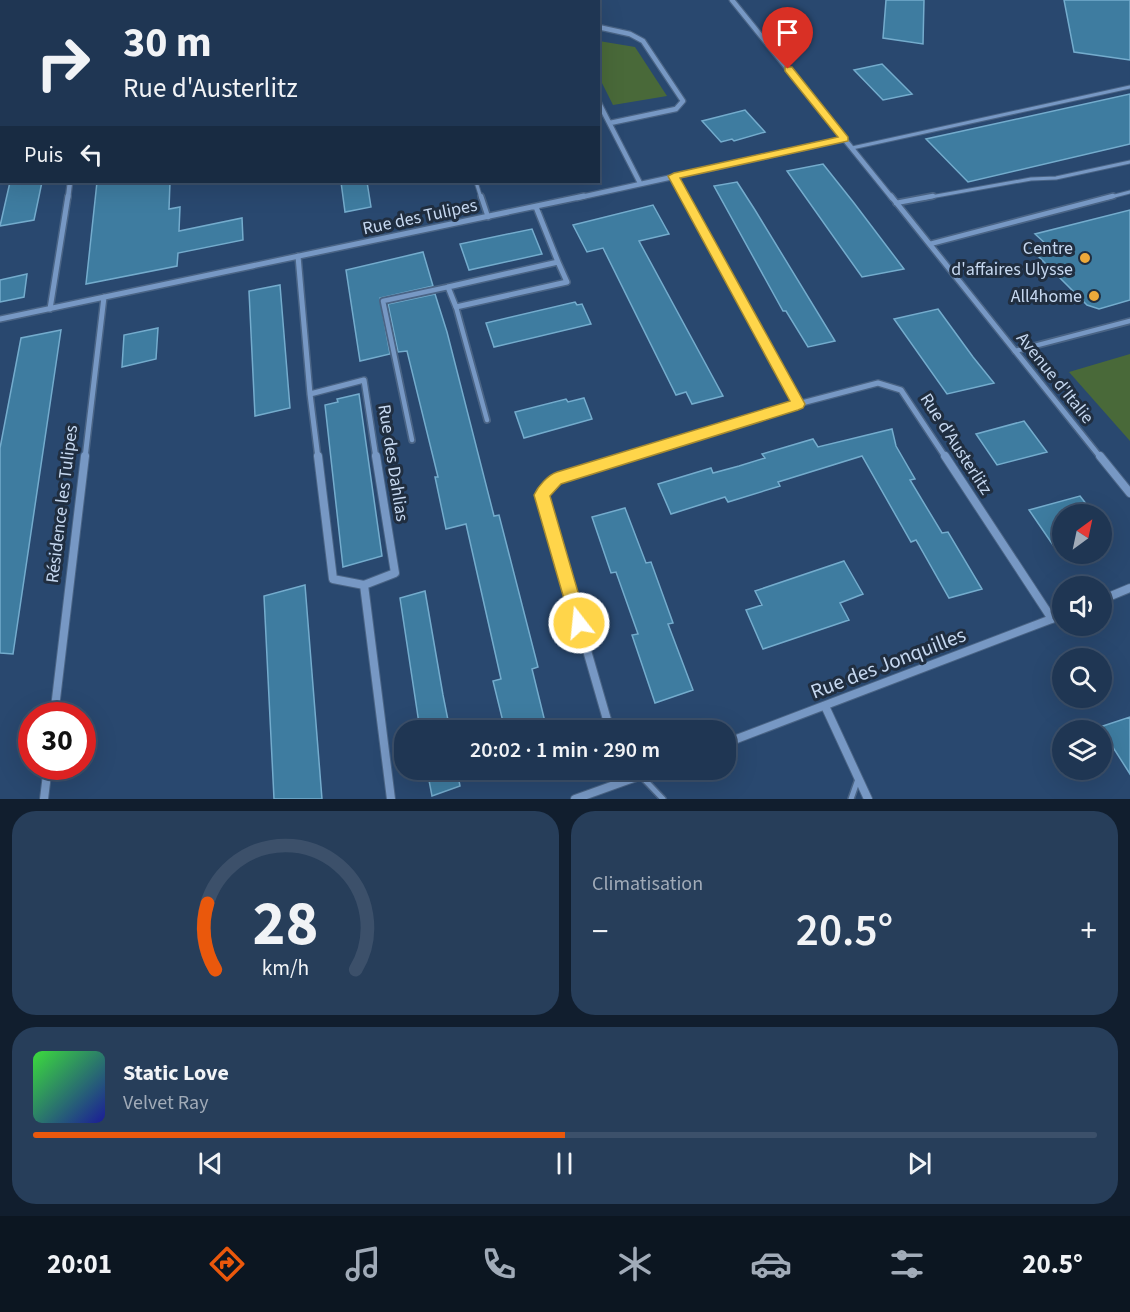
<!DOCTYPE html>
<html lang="fr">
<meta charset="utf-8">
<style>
:root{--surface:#1f3653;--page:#273e5a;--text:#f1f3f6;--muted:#a1abb8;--line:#3c506a;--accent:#ea580c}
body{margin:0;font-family:"Source Sans 3",sans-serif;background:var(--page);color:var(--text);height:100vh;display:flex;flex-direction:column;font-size:22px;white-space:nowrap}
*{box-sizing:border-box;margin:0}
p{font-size:20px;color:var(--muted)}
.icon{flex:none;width:33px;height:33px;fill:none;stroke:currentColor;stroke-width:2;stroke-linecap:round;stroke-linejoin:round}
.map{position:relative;height:799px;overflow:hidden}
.side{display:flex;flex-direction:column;gap:12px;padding:12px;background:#111e2e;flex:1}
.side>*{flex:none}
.hud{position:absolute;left:0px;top:0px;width:600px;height:183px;box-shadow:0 6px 24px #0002,0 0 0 2px var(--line);background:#1f3653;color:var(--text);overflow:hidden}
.needle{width:39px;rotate:33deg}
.controls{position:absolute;left:1052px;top:504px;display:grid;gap:12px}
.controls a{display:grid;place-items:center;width:60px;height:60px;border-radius:50%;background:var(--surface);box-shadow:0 6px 24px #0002,0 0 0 2px var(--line);font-size:30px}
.speed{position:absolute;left:18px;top:702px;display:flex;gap:12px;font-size:30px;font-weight:700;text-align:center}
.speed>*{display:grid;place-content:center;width:78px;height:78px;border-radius:50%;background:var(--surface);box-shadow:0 6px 24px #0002,0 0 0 2px var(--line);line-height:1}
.speed .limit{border:9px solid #d22;background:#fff;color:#111}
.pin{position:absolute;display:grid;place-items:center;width:51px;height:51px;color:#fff;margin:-62px -26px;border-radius:50% 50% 50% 0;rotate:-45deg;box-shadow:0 0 6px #0007}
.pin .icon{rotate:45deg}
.me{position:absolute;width:66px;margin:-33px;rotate:344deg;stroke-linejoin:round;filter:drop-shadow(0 0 4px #0008)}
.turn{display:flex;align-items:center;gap:21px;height:126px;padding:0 24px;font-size:27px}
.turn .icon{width:78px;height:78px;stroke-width:2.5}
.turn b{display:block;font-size:42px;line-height:51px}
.then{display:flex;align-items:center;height:57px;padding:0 24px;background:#0003;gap:12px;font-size:22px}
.big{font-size:45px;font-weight:600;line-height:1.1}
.side .tile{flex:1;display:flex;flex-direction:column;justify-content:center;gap:9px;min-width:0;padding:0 21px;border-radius:24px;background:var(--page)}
.side .dial{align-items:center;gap:0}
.dial svg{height:156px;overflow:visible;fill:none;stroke:var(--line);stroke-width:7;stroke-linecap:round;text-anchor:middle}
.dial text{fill:var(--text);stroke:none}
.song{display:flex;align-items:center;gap:18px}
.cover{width:72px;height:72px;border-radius:9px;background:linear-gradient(135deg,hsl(120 70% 55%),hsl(240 70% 35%))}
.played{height:6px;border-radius:3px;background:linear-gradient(90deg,var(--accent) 50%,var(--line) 50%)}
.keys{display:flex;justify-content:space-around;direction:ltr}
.heat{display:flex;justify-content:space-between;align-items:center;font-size:33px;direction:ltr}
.side .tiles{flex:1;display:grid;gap:12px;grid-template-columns:1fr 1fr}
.tile:last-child{grid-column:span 2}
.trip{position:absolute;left:394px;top:720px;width:342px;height:60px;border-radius:24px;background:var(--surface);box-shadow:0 6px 24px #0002,0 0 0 2px var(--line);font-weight:600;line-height:60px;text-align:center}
.menu{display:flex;height:96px;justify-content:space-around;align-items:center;background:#0c1621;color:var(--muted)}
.menu .icon{width:42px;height:42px}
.menu .selected{color:var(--accent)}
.menu b{font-size:27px;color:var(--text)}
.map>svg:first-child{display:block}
</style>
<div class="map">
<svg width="1130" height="799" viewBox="0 0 1130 799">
<rect width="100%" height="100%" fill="#29486f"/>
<path fill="#496939" d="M 599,41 L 635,47 L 667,96 L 613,105 L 599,77 Z
M 1130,354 L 1130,441 L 1069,372 Z"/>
<path fill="#3e7ca0" stroke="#74accd" stroke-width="1.5" d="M 886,0 L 924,0 L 923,44 L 883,38 Z
M 1064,0 L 1130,0 L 1130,60 L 1074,52 Z
M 882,64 L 912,94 L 883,100 L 854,70 Z
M 1130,94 L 1130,144 L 968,182 L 926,139 Z
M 745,110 L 765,132 L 734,141 L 732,139 L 721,142 L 702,121 Z
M 823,164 L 854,203 L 904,269 L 862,277 L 787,171 Z
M 10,182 L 42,182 L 34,220 L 0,226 Z
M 97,182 L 170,182 L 169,209 L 180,207 L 179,231 L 242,218 L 243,240 L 178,253 L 177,266 L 86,284 Z
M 341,182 L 367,182 L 371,207 L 345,212 Z
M 737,182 L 755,210 L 835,341 L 808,347 L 786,311 L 783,311 L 714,186 Z
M 653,205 L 669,234 L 639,241 L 723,396 L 692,404 L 686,392 L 676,395 L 603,248 L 587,252 L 573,225 Z
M 1130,210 L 1130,300 L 1099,309 L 1087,305 L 1031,249 L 1047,245 L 1035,234 Z
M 532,229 L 542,254 L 469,270 L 460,244 Z
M 423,252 L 433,286 L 380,298 L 390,354 L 360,361 L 346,270 Z
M 27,274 L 24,297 L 0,302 L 0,280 Z
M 280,285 L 290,408 L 255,416 L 249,291 Z
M 435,294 L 447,332 L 494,516 L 499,515 L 538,667 L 532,669 L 547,730 L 505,730 L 493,681 L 501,679 L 466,524 L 446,529 L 435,477 L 438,477 L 407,351 L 398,352 L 388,304 Z
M 575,302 L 577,305 L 582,304 L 591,324 L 494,347 L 486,323 Z
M 938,309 L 973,357 L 994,383 L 947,394 L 894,319 Z
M 158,328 L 156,359 L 122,367 L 124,335 Z
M 61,330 L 13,654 L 0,653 L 0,448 L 21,338 Z
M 359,394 L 382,556 L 343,567 L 325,405 L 338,402 L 337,399 Z
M 584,398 L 592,419 L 524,438 L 515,412 L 566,399 L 568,402 Z
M 1024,421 L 1047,452 L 997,465 L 976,434 Z
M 892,429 L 896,446 L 915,479 L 910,480 L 942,533 L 948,532 L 982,589 L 949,598 L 916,540 L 911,542 L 862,456 L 778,482 L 780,486 L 728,502 L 725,497 L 671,514 L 658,484 L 711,468 L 713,473 L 739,466 L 765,458 L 762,454 L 813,439 L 818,447 Z
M 1080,496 L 1094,514 L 1062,514 L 1062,542 L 1053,545 L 1029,510 Z
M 625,508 L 646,563 L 651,562 L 673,623 L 668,624 L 693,690 L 655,703 L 632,635 L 638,634 L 616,572 L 611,573 L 592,517 Z
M 844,561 L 863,594 L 840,603 L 849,620 L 763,649 L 746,610 L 762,605 L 755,591 Z
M 305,585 L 322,799 L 274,799 L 264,596 Z
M 425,591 L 443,695 L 450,730 L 420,730 L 400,598 Z
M 1130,717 L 1130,774 L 1100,727 Z
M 427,770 L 457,770 L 460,786 L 432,796 Z"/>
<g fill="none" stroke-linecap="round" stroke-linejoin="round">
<defs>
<path id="lane-far2" d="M 852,148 L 1130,87
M 476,182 L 481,198
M 925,198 L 1031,179 L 1056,178 L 1130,162
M 1107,198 L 1130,192"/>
<path id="lane-far1" d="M 481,196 L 488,217
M 896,203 L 933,196
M 930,244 L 1113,196
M 456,307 L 487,420
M 1015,351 L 1130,321
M 412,440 L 383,301 L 448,287"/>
<path id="lane" d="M 640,775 L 663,799
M 851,799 L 858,779"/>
<path id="street-far2" d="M 732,0 L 892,198
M 71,2 L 81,0
M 598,27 L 630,34 L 643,41 L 683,101 L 676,109 L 610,123
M 598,101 L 640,183
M 674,176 L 686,198
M 68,198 L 70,182
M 577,198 L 845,139"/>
<path id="street-far1" d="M 685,196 L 798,404
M 891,196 L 1101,458
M 536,207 L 558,262
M 298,256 L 310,394 L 364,380 L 376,458
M 558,262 L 567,282 L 456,307 L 448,287 Z
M 50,309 L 68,196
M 0,319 L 584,196
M 310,394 L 318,458
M 85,458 L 104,297
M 626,458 L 798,404 L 878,383 L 901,390 L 946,458"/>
<path id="street" d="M 318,456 L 333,579 L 364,585
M 376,456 L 395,573 L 364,585 L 391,799
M 945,456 L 1052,619
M 1100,456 L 1130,493
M 1101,600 L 1130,588
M 825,706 L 868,799
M 54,716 L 85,456
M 610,730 L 542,495 L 557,479 L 631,456
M 726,743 L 1062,615
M 622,770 L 625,781
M 44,799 L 48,766
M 575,799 L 656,770"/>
</defs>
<use href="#lane-far2" stroke="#4a6485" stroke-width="5"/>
<use href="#lane-far1" stroke="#4a6485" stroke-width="8"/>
<use href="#lane" stroke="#4a6485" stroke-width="8"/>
<use href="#street-far2" stroke="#4a6485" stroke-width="7"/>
<use href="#street-far1" stroke="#4a6485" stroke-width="8"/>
<use href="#street" stroke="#4a6485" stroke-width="10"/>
<use href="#lane-far2" stroke="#7798c4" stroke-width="3"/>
<use href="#lane-far1" stroke="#7798c4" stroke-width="4.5"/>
<use href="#lane" stroke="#7798c4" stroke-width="5"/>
<use href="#street-far2" stroke="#7798c4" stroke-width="4.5"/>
<use href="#street-far1" stroke="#7798c4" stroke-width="5"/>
<use href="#street" stroke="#7798c4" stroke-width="8"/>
</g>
<path fill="#ffd54a" stroke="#a68a30" stroke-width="1.5" d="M 785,67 L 792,67 L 848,137 L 848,141 L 680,178 L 805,404 L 803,408 L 798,410 L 561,484 L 550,496 L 587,623 L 585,629 L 579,632 L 573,629 L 571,623 L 534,495 C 538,486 548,475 557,472 L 790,401 L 668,176 L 674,173 L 838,137 L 785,71 Z"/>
<g fill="#eca93a" stroke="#202e40" stroke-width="2">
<circle cx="1085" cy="258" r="6"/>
<circle cx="1094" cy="296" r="6"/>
</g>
<g text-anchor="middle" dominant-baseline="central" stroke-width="6" stroke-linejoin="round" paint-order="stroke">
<g font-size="18" fill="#c6d8f0" stroke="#202e40">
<text transform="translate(420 217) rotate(-12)">Rue des Tulipes</text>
<text transform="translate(1055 378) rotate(51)">Avenue d'Italie</text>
<text transform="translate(956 444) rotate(57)">Rue d'Austerlitz</text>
<text transform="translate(393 463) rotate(81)">Rue des Dahlias</text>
<text transform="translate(62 504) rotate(-83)">Résidence les Tulipes</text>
</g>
<g font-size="18" fill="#c6d8f0" stroke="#202e40" text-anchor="end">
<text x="1073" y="248">Centre<tspan x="1073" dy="21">d'affaires Ulysse</tspan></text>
<text x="1082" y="296">All4home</text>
</g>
<g font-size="21" fill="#c6d8f0" stroke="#202e40">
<text transform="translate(888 663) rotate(-21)">Rue des Jonquilles</text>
</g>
</g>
</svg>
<div class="controls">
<a><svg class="needle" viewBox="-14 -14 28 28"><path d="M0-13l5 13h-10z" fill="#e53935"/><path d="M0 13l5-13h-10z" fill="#a1abb8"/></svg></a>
<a><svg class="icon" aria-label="sound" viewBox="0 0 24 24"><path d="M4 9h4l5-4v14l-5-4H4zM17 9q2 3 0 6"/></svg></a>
<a><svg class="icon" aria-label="search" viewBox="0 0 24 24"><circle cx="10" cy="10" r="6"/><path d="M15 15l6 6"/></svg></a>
<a><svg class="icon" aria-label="layers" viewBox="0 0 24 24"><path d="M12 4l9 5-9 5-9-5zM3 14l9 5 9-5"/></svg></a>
</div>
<div class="speed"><div class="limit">30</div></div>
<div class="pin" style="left:788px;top:69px;background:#d93025"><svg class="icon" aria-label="arrive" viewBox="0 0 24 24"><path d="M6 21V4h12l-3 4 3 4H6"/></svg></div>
<svg class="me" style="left:579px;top:623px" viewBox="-20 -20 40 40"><circle r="17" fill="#ffd54a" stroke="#fff" stroke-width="3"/><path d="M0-11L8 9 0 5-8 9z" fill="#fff"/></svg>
<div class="trip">20:02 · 1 min · 290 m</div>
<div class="hud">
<div class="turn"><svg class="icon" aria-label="right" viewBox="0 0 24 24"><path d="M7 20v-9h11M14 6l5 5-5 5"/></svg><div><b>30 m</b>Rue d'Austerlitz</div></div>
<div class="then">Puis<svg class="icon" aria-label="left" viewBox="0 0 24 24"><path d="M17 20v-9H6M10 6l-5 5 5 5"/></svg></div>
</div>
</div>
<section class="side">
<div class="tiles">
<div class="tile dial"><svg viewBox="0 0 100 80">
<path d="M14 69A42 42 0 1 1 86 69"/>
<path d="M14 69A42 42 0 0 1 10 35" stroke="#ea580c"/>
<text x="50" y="56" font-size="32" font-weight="700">28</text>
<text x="50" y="72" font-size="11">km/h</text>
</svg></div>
<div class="tile"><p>Climatisation</p>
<div class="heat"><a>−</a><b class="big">20.5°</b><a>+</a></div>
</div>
<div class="tile">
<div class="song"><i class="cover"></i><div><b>Static Love</b><p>Velvet Ray</p></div></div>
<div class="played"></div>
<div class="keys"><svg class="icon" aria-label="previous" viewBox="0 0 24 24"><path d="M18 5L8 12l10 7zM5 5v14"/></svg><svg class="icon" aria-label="pause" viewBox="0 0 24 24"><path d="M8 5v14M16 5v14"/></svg><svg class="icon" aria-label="next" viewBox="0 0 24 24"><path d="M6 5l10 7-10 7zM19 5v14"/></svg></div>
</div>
</div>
</section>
<nav class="menu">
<b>20:01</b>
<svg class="icon selected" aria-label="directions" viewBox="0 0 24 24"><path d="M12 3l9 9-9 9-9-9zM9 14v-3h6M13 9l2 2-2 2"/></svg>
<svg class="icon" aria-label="music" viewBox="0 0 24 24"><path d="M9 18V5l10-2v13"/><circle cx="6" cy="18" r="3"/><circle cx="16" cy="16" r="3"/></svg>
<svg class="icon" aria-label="phone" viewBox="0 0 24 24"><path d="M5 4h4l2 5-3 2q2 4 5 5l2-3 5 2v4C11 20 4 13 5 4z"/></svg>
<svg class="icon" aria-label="climate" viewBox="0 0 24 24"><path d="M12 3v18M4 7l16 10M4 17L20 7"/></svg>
<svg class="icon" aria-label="car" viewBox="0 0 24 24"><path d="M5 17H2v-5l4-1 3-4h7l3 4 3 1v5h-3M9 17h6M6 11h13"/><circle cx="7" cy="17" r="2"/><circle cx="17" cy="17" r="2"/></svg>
<svg class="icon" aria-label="filters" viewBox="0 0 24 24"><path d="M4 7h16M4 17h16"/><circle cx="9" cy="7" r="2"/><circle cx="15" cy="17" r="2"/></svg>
<b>20.5°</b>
</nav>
